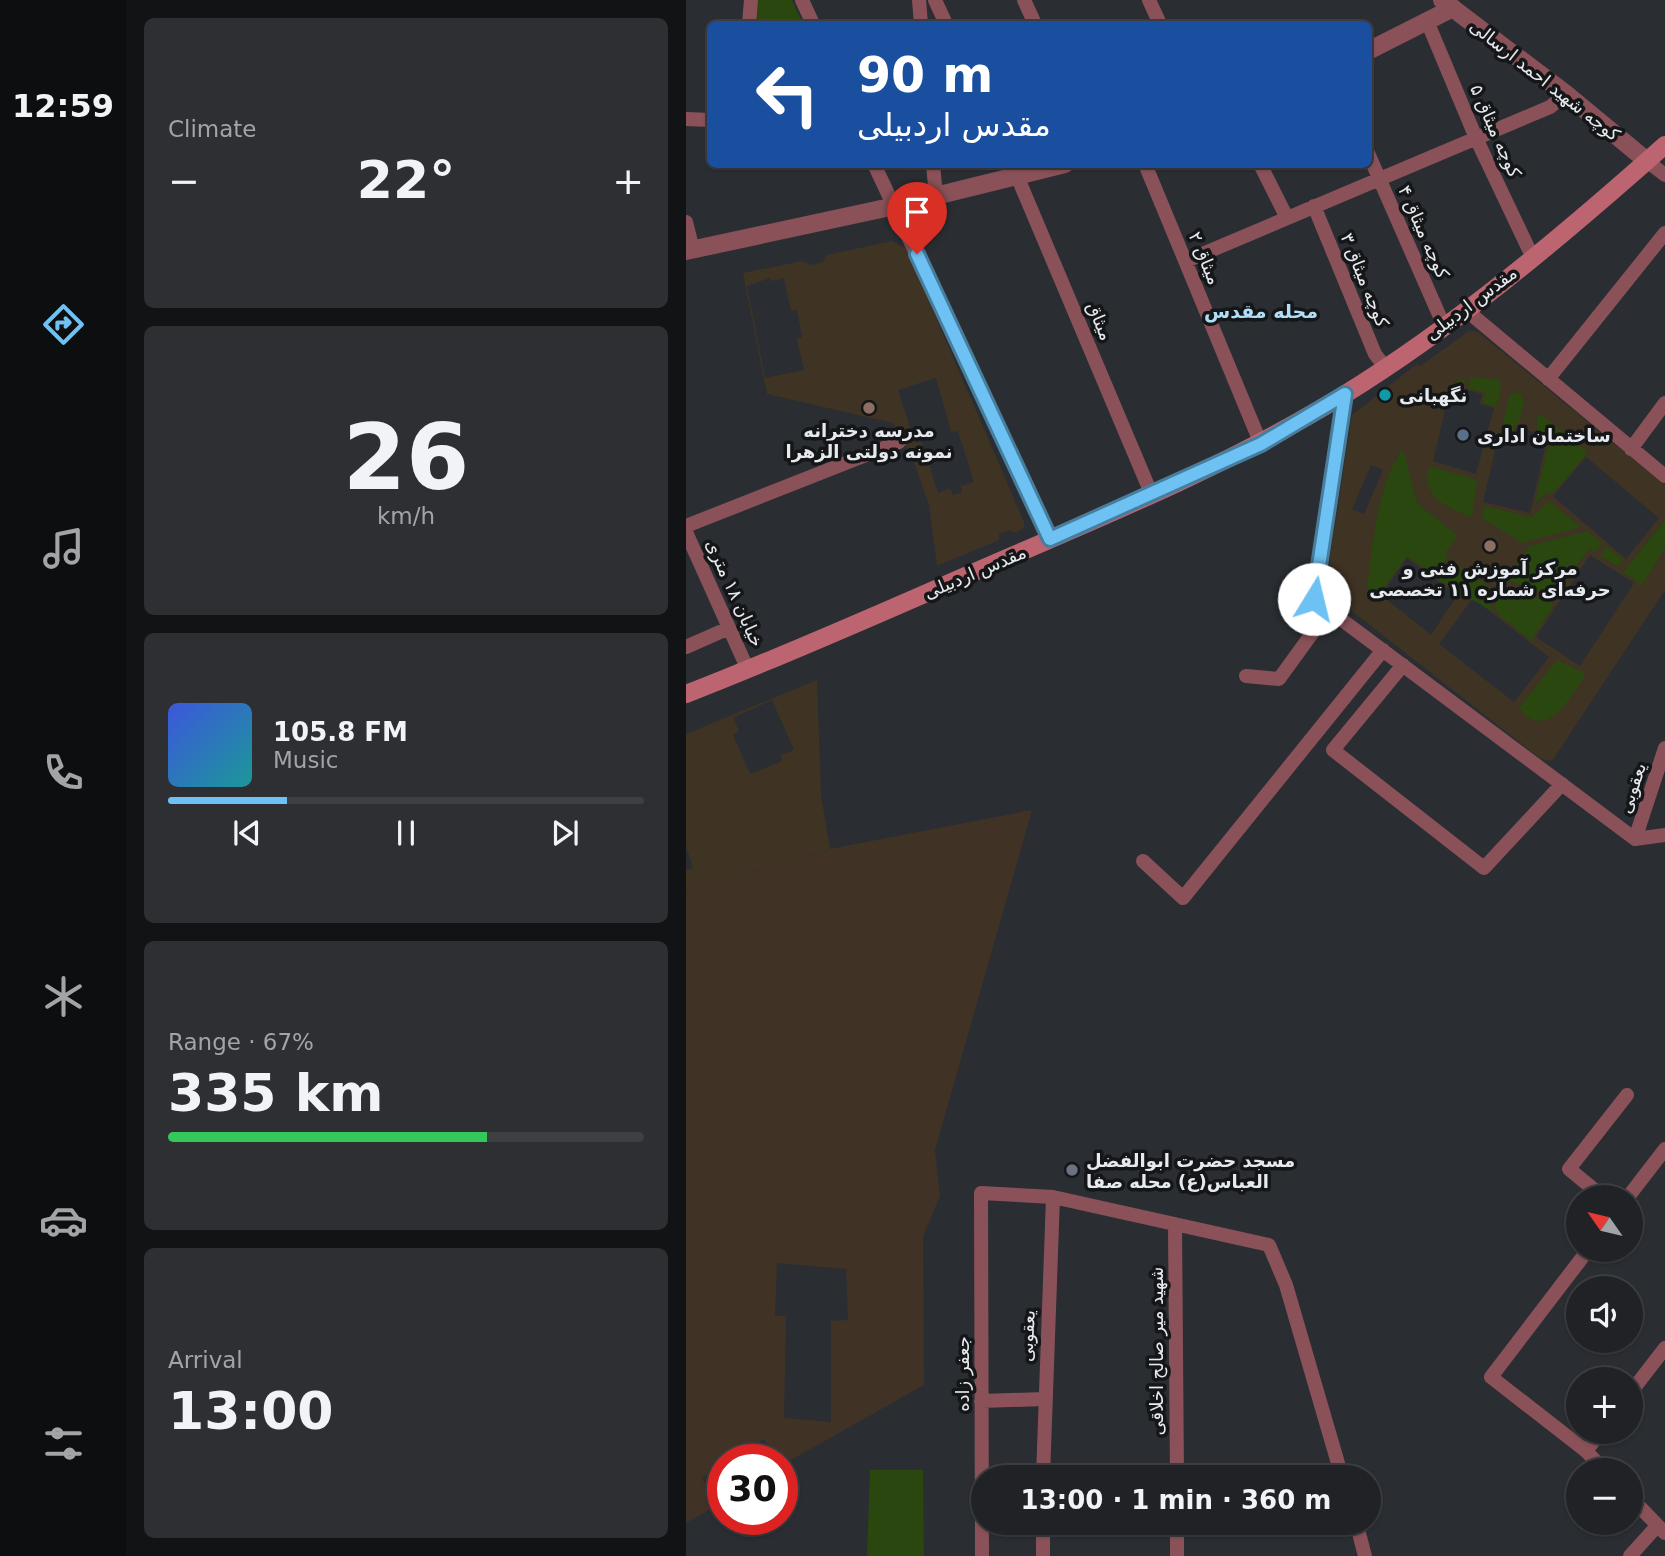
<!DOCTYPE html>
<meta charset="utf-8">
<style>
:root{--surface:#202226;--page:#2d2f32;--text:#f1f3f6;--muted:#a2a4a7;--line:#3d3f43;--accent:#6dc2f3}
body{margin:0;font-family:"DejaVu Sans","Noto Naskh Arabic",sans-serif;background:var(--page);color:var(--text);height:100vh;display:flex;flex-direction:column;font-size:26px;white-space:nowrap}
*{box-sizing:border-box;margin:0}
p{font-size:23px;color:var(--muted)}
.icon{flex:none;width:38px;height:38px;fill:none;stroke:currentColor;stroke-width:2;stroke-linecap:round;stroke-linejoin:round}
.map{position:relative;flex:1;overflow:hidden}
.drawer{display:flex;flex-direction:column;gap:18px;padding:18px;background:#121315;width:560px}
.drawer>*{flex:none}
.top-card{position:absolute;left:21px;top:21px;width:665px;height:147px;border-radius:10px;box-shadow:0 2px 5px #0004,0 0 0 2px var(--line);background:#1a4fa0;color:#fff;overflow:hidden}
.needle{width:46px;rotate:304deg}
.buttons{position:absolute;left:880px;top:1185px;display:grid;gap:14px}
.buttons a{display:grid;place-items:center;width:77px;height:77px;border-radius:50%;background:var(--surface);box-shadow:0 2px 5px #0004,0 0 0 2px var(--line);font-size:35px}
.speed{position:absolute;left:21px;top:1444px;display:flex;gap:14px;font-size:35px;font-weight:700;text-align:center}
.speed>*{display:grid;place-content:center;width:91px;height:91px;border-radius:50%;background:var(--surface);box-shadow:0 2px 5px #0004,0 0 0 2px var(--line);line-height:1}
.speed .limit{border:10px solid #d22;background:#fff;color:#111}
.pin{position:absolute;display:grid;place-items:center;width:60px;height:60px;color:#fff;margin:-72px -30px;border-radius:50% 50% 50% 0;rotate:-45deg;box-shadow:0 0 7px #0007}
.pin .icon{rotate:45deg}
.me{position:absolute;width:77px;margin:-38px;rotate:9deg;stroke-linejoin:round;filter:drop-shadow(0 0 5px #0008)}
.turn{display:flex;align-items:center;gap:24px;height:147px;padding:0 35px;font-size:32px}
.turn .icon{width:91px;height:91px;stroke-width:2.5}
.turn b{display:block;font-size:49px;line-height:60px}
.big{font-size:52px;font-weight:700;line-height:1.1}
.drawer .card{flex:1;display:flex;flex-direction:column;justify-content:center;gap:10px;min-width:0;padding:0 24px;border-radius:10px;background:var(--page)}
.drawer .dial{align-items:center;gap:0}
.dial b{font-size:91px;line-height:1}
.song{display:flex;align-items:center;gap:21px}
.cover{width:84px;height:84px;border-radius:10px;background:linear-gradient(135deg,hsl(230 70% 55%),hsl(180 70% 35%))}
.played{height:7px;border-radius:4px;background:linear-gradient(90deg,var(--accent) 25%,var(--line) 25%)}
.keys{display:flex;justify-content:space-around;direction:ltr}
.heat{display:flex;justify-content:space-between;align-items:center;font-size:38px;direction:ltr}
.charge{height:10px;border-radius:5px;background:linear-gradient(90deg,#34c759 67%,var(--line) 0)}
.trip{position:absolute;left:285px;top:1465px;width:410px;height:70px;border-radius:35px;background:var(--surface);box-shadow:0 2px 5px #0004,0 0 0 2px var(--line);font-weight:700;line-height:70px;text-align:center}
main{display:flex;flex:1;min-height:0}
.menu{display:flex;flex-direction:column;width:126px;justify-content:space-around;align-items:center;background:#0d0e0f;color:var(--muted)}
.menu .icon{width:49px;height:49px}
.menu .on{color:var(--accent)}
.menu b{font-size:32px;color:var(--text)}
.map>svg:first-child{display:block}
</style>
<main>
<nav class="menu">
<b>12:59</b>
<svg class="icon on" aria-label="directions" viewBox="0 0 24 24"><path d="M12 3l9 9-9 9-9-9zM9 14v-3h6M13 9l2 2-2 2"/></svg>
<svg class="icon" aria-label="music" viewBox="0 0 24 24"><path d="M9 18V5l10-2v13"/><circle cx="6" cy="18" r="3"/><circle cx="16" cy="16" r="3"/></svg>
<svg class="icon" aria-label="phone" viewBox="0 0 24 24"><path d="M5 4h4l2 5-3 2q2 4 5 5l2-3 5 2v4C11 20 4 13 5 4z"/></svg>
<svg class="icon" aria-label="climate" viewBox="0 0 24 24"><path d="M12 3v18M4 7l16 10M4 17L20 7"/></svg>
<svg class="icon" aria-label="car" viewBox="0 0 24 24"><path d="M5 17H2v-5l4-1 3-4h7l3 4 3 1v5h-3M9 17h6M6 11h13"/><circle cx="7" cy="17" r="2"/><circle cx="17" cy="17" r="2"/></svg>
<svg class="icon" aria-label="filters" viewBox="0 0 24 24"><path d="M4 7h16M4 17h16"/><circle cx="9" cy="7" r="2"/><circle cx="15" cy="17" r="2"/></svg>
</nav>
<section class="drawer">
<div class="card"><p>Climate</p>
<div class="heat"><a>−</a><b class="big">22°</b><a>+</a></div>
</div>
<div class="card dial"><b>26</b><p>km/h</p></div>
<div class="card">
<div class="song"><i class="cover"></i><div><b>105.8 FM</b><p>Music</p></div></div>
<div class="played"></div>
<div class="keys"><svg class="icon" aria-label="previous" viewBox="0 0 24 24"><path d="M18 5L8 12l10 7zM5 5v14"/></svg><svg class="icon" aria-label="pause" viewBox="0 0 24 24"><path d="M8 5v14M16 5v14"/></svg><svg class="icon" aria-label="next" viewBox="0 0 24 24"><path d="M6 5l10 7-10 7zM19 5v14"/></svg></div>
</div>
<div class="card"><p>Range · 67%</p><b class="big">335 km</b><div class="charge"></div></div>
<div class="card"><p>Arrival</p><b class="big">13:00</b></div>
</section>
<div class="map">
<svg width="979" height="1556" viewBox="0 0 979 1556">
<rect width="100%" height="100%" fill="#2a2e33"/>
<path fill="#413226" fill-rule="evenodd" d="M 346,810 L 249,1150 L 254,1196 L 237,1236 L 238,1385 L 96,1465 L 96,1460 L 91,1459 L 78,1439 L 44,1459 L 37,1460 L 37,1464 L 16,1478 L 32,1504 L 37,1502 L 0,1523 L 0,891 L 144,849 ZM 91,1263 L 160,1269 L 162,1320 L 145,1321 L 145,1422 L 98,1418 L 100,1316 L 89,1316 Z"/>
<path fill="#3f3324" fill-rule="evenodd" d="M 206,241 L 220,248 L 338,522 L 338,528 L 328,533 L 323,530 L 313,534 L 313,540 L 251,566 L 243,505 L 227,460 L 207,423 L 81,394 L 57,273 L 116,261 L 124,265 L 137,262 L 141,255 ZM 84,278 L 85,281 L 98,278 L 105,311 L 111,310 L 116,337 L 111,339 L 118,370 L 79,378 L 61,286 ZM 250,378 L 265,432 L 272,431 L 288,482 L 275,486 L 276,492 L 267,495 L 264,488 L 252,493 L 236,442 L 229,443 L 212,390 Z
M 783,331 L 792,332 L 979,485 L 979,520 L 937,572 L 956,584 L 979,548 L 979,590 L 866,761 L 855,759 L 639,590 L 666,415 L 731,364 L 734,366 ZM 779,389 L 796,394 L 794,404 L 808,408 L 790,474 L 747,461 L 762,398 L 775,401 ZM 851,417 L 902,453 L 865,493 L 863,491 L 850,503 L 862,446 L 850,444 ZM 830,428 L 849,432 L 847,445 L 859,448 L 844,513 L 797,502 L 812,438 L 826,443 ZM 716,450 L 731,503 L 771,536 L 746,574 L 722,555 L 681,590 L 696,502 L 711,457 ZM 900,457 L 973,518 L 940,559 L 867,496 ZM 685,465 L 697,470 L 678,514 L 666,509 ZM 798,507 L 846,517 L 796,518 ZM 904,555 L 948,583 L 894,666 L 850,637 ZM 721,558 L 771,596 L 745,635 L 695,595 ZM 801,585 L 805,611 L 786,597 ZM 787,598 L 863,657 L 828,702 L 753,644 Z
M 131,680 L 135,795 L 144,849 L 0,891 L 0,870 L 7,868 L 0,846 L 0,734 ZM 86,700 L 108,750 L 95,755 L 96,761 L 64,774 L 47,735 L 53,731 L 47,718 Z"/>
<path fill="#29470e" d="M 70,0 L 106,0 L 117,24 L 69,24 Z
M 785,377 L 813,380 L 815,389 L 810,407 L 797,403 L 799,392 L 782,389 Z
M 780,378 L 774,398 L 758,394 L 768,383 Z
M 828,392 L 835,394 L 838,403 L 833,424 L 829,424 L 825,438 L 814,435 L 823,397 Z
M 856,415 L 902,453 L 866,494 L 863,492 L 849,503 L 862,446 L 850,444 L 851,416 Z
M 717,449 L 731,503 L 772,536 L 759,554 L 762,557 L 752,572 L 746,574 L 721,556 L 692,596 L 681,590 C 686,549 691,483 717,449 Z
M 744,466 L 791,480 L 786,518 C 764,509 731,495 744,466 Z
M 863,501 L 895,527 L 836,543 L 796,518 L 798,506 L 846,517 Z
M 979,520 L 979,548 L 956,585 L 937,572 Z
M 902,531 L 916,544 L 909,552 L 903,548 L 869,598 L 821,580 L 843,546 Z
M 920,546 L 937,560 L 932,567 L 915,556 Z
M 764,560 L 801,585 L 806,612 C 787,598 770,594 752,579 Z
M 816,585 L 868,604 L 845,641 L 811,613 L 808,596 Z
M 871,660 L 900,674 C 887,695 860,744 833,708 Z
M 184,1470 L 237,1470 L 238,1556 L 181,1556 Z"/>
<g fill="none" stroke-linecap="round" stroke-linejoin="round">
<path stroke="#8a5258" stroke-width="14" d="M 116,0 L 127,24
M 233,0 L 235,24
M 249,0 L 260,24
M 338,0 L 349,24
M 463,0 L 474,24
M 741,21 L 790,138 L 846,256
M 63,24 L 65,0
M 0,119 L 24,120
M 682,153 L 758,326
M 961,161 L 979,175
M 188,164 L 364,539
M 247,164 L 250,197
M 326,164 L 465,493
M 459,164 L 575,444
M 574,164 L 601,218
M 628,206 L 689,354 L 699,367
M 0,222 L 7,250
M 500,261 L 864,107 L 880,94
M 780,310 L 979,476
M 862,379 L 979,233
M 659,394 L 628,599 L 949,839 L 979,835
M 945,449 L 979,403
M 0,526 L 213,442
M 0,532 L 62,670
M 0,647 L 43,628
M 717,665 L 647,750 L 798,868 L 876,784
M 560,676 L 593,679 L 643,610
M 949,839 L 979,748
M 457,861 L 497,898 L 697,650
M 917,1197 L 883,1169 L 941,1095
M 942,1197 L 979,1149
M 489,1224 L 491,1477
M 902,1250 L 805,1377 L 900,1451 L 918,1470
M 945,1392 L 979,1348
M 295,1401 L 358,1399
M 900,1451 L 915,1432
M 357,1477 L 367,1197
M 945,1498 L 979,1533
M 491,1522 L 491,1556
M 670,1522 L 679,1556
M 296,1556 L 295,1193 L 367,1197 L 583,1245 L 600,1285 L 656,1477
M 357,1556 L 357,1522
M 944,1556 L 971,1526"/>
<path stroke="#8a5258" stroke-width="18" d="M 756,0 L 880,94 L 961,161
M 682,51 L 767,8
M 0,251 L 209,206 L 379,164"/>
<path stroke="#bc6570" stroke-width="18" d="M 0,694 C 106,653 210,606 314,561 C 430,511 548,462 656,396 C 770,326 879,234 979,145"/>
</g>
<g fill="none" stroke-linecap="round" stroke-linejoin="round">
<defs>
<path id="route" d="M 231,254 L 364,539 L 575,444 L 659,394 L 628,599"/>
</defs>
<use href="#route" stroke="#477e9e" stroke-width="18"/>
<use href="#route" stroke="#6dc2f3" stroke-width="12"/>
</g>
<circle fill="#0f9aa8" stroke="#141618" stroke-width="2.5" cx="699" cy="395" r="7"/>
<g fill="#8d6e63" stroke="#141618" stroke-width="2.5">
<circle cx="183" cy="408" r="7"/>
<circle cx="804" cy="546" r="7"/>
</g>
<circle fill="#5c6f8a" stroke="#141618" stroke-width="2.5" cx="777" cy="435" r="7"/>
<circle fill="#6b7280" stroke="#141618" stroke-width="2.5" cx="386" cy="1170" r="7"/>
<g text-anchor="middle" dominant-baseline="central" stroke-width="7" stroke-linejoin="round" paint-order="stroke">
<g font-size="18" fill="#e6e9ed" stroke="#141618">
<text transform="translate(859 80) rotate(38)">کوچه شهید احمد ارسالی</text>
<text transform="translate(810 131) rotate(66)">کوچه میثاق ۵</text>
<text transform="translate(738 232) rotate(66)">کوچه میثاق ۴</text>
<text transform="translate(519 258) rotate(67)">میثاق ۲</text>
<text transform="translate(679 280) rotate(68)">کوچه میثاق ۳</text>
<text transform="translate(785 303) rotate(-37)">مقدس اردبیلی</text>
<text transform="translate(414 321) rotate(67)">میثاق</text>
<text transform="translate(289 572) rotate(-23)">مقدس اردبیلی</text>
<text transform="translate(49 593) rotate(66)">خیابان ۱۸ متری</text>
<text transform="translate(946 788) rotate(-72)">یعقوبی</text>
<text transform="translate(341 1336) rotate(-87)">یعقوبی</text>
<text transform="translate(470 1351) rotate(-90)">شهید میر صالح اخلاقی</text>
<text transform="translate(276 1374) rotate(-90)">جعفر زاده</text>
</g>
<g font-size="18" font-weight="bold" fill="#e6e9ed" stroke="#141618" text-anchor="start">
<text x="713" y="395">نگهبانی</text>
<text x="183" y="430" text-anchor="middle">مدرسه دخترانه<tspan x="183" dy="21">نمونه دولتی الزهرا</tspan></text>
<text x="791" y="435">ساختمان اداری</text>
<text x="804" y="568" text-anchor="middle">مرکز آموزش فنی و<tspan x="804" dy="21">حرفه‌ای شماره ۱۱ تخصصی</tspan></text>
<text x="400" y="1160">مسجد حضرت ابوالفضل<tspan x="400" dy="21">العباس(ع) محله صفا</tspan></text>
</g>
<g font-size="19" font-weight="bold" fill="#b0ddf8" stroke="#141618">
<text x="575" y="311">محله مقدس</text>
</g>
</g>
</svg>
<div class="buttons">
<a><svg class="needle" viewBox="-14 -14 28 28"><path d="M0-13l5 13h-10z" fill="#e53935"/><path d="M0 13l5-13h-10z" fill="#a2a4a7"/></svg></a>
<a><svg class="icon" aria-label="sound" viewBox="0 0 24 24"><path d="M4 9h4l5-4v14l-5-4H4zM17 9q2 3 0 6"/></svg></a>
<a>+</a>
<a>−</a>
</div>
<div class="speed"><div class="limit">30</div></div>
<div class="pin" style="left:231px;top:254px;background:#d93025"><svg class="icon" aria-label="arrive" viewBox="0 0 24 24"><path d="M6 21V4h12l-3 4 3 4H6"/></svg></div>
<svg class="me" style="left:628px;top:599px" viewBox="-20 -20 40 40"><circle r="19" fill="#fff"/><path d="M0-13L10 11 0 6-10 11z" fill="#6dc2f3"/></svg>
<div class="trip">13:00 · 1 min · 360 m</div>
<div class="top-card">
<div class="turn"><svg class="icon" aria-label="left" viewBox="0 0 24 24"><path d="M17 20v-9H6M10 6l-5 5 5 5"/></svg><div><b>90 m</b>مقدس اردبیلی</div></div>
</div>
</div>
</main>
